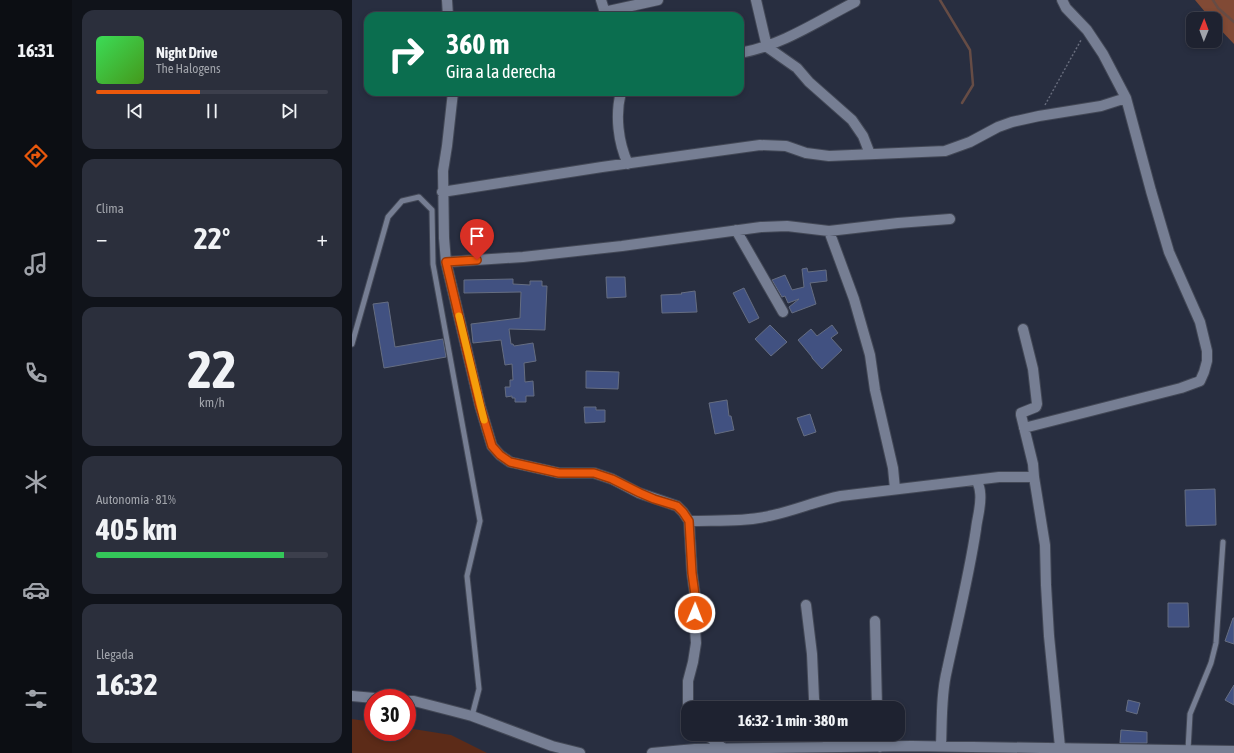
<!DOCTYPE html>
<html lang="es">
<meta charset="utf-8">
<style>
:root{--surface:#1e2230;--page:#2b2f3c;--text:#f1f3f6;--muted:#a1a4ab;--line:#3c3f4c;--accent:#ea580c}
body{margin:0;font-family:"Asap Condensed",sans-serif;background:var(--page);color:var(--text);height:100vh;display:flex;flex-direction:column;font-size:15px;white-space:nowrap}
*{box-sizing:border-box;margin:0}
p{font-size:13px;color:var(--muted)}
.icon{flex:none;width:22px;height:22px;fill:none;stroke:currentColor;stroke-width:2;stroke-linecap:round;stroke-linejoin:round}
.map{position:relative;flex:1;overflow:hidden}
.panel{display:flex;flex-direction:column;gap:10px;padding:10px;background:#10131a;width:280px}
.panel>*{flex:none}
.banner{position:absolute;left:12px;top:12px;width:380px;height:84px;border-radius:12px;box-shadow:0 2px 6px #0003,0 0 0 1px var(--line);background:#0b6e4f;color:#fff;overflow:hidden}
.needle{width:26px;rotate:1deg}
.tools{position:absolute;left:834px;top:12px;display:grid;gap:8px}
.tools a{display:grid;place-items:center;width:36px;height:36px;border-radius:8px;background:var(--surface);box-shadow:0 2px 6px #0003,0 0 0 1px var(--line);font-size:20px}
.speed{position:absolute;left:12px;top:689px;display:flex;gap:8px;font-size:20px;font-weight:700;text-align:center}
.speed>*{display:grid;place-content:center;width:52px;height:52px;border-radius:50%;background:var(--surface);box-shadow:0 2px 6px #0003,0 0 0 1px var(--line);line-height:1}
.speed .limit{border:6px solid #d22;background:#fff;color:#111}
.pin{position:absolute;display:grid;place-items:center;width:34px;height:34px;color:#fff;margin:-41px -17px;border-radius:50% 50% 50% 0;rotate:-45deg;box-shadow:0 0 4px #0007}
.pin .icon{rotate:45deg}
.me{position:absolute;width:44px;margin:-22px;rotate:1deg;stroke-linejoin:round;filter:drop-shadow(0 0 3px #0008)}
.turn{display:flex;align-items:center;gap:14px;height:84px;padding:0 16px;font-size:18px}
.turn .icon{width:52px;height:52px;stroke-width:2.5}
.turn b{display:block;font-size:28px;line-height:34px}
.big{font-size:30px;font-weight:700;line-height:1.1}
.panel .card{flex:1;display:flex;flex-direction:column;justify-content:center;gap:6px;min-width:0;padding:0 14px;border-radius:12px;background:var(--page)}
.panel .dial{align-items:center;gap:0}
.dial b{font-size:52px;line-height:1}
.song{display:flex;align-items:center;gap:12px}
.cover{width:48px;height:48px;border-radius:6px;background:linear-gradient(135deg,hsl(130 70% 55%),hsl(100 70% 35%))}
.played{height:4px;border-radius:2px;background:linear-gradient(90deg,var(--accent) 45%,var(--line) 45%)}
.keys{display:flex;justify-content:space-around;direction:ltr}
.heat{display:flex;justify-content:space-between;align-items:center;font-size:22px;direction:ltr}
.charge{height:6px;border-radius:3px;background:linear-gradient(90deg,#34c759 81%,var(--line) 0)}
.trip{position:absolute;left:329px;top:701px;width:224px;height:40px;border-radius:12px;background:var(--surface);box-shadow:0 2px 6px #0003,0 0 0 1px var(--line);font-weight:700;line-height:40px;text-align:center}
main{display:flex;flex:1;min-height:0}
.tab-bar{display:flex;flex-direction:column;width:72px;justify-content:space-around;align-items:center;background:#0c0e13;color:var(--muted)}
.tab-bar .icon{width:28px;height:28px}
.tab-bar .current{color:var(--accent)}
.tab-bar b{font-size:18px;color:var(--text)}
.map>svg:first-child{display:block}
</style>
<main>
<nav class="tab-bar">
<b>16:31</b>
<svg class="icon current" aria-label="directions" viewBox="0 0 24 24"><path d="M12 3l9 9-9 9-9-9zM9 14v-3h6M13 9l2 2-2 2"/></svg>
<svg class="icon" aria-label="music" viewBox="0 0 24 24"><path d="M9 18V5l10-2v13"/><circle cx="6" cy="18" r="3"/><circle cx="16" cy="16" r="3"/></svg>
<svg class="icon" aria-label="phone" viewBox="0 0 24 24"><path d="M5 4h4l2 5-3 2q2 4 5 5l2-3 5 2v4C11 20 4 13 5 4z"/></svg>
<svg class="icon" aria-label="climate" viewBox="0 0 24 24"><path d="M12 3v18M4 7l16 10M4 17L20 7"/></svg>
<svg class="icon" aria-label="car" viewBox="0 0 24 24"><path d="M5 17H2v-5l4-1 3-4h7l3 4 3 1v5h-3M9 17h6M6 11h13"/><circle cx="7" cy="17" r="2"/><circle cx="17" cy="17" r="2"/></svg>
<svg class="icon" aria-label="filters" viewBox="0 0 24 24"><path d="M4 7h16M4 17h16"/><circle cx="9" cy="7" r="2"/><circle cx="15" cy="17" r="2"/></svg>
</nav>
<section class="panel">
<div class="card">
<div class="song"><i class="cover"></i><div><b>Night Drive</b><p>The Halogens</p></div></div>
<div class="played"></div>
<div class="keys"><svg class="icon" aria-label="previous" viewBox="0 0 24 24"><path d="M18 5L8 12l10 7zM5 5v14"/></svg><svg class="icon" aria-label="pause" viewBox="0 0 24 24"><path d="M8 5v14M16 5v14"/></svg><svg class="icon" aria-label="next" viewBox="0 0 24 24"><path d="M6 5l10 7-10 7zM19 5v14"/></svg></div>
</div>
<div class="card"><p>Clima</p>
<div class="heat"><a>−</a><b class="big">22°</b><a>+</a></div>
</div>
<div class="card dial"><b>22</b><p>km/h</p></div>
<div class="card"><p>Autonomía · 81%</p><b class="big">405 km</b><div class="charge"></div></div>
<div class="card"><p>Llegada</p><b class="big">16:32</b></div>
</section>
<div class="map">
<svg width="882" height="753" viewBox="0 0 882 753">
<rect width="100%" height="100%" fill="#282e40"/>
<path fill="#5c2b18" d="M 0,719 L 21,722 L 21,732 L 55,732 L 55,728 L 99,735 L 135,753 L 0,753 Z"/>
<path fill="#814a35" d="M 843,0 L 882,0 L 882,44 L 863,24 L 863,19 L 859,19 Z"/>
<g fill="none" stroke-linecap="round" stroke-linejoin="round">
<path stroke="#664c45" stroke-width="2.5" d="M 588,0 L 618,50 L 621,85 L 610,103
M 861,0 L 866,8 L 882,22"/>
</g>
<path fill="#415181" stroke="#656d81" d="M 455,268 L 456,272 L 474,270 L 475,281 L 458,283 L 464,304 L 440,313 L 437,307 L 447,299 L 436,303 L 433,296 L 430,297 L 420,280 L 433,275 L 440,290 L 452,287 L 450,269 Z
M 254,277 L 273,277 L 274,297 L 255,298 Z
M 161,279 L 161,284 L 178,285 L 178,281 L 190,281 L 190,286 L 195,286 L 193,330 L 157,329 L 159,344 L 161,344 L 162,346 L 181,343 L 184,361 L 172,363 L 173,382 L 181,381 L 182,396 L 174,396 L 174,402 L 163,402 L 163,398 L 160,398 L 160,396 L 154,397 L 153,387 L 158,387 L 158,380 L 161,380 L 160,364 L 153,365 L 149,340 L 121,343 L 119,324 L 168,318 L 169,292 L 112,293 L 112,280 Z
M 392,288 L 407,318 L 397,323 L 381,293 Z
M 343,291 L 345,312 L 310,313 L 309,295 L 330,294 L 329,293 Z
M 36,302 L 43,347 L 91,339 L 94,357 L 32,368 L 21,304 Z
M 418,325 L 435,342 L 419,356 L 403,339 Z
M 480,325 L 486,333 L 479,338 L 490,350 L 470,369 L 460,358 L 460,357 L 446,340 L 459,329 L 465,336 Z
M 234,371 L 267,372 L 266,389 L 234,388 Z
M 375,400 L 377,416 L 379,416 L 382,430 L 363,434 L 357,403 Z
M 232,407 L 244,407 L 244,410 L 253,410 L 253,422 L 233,423 Z
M 458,414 L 464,432 L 452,436 L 445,418 Z
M 863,489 L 864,525 L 834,526 L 833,490 Z
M 816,603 L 836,603 L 837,627 L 816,627 Z
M 881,618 L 882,618 L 882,644 L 873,641 Z
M 882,685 L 882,705 L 873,700 Z
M 776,700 L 788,703 L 785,714 L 774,711 Z
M 769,730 L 795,732 L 795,743 L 768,743 Z"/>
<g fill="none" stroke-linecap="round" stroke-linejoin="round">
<defs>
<path id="lane" d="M 0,344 L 36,217 L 50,201 L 67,197 L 80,210 L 81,264 L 128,521 L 115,576 L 127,689 L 120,716
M 836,750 L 838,714 L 859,663 L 864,643 L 871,542"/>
<path id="street" d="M 95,0 L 96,16
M 249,0 L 254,16
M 404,0 L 415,47 L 445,68 L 457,82 L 500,120 L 511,136 L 518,154
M 252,12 L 306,0
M 388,53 C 429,46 466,21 503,2
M 101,92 L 95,146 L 91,171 L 92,238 L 94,262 L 128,406 L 140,446 L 148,455 L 158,462 L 207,473 L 242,473 L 260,479 L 287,493 L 325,506 L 331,512 L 337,521 L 340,573 L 343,595 L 343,629 L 344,643 L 341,662 L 336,681 L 336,723
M 269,92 C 263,115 266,142 276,164
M 90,192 L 250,167 L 408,145 L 434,146 L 454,153 L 477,156 L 593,151 L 618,142 L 646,127 L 660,122 L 687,116 L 749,106 L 774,98
M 384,230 L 431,312
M 477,231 L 502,299 L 518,355 L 523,390 L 541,468 L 543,489
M 94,262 L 171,257 L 270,246 L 409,227 L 435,226 L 477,231 L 546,223 L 598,219
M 672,428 L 829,388 L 848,381 L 852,372 L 855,361 L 855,351 L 848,322 L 817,252 L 799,191 L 774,98 L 751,54 L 735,30 L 714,8 L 710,0
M 682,477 L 693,545 L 694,585 L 697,636 L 708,747
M 337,521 C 363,520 392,522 417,516 C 442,511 464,501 489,496 L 647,477 L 682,477 L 681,464 L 669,415 L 669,413 L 684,407 L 685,404 L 681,369 L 671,329
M 454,605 L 460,654 L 462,699 L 464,708
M 523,621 L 525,708
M 0,696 L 22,698
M 55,701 L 62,701 L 120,716 L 200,746 L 228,753
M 354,734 L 372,749
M 473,734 L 478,747
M 525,734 L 528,747
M 589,746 C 590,721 589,694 595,670 C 605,623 617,576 624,529 C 625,518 630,504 628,492 C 628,488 626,484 625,481
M 300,753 L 343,749 L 560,746 L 882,751"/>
</defs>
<use href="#lane" stroke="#434856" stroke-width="7"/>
<use href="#street" stroke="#434856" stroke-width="12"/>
<path stroke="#686d7d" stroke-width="1.5" stroke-dasharray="2 2" stroke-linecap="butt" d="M 693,105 L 729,40"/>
<use href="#lane" stroke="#767e93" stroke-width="5"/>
<use href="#street" stroke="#767e93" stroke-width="10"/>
</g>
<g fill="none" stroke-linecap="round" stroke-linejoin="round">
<defs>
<path id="route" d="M 125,260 L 94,262 L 128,406 L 140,446 L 148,455 L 158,462 L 207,473 L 242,473 L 260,479 L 288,493 L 302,499 L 325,506 L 331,512 L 337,521 L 340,573 L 343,595 L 343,613"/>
</defs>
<use href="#route" stroke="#983908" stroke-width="10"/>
<use href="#route" stroke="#ea580c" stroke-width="7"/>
<path stroke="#f59e0b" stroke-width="7" d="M 107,316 L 132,420"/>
</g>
</svg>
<div class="tools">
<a><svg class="needle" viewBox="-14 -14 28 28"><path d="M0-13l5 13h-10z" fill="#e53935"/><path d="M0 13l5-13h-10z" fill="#a1a4ab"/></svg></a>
</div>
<div class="speed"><div class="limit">30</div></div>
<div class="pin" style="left:125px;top:260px;background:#d93025"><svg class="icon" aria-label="arrive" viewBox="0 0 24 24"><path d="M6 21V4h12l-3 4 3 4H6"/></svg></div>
<svg class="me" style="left:343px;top:613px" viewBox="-20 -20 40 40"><circle r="17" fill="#ea580c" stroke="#fff" stroke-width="3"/><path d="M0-11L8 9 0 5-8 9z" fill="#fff"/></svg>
<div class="trip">16:32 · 1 min · 380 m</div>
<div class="banner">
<div class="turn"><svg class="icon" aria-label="right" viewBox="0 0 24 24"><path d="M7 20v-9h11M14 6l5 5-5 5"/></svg><div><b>360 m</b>Gira a la derecha</div></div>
</div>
</div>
</main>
